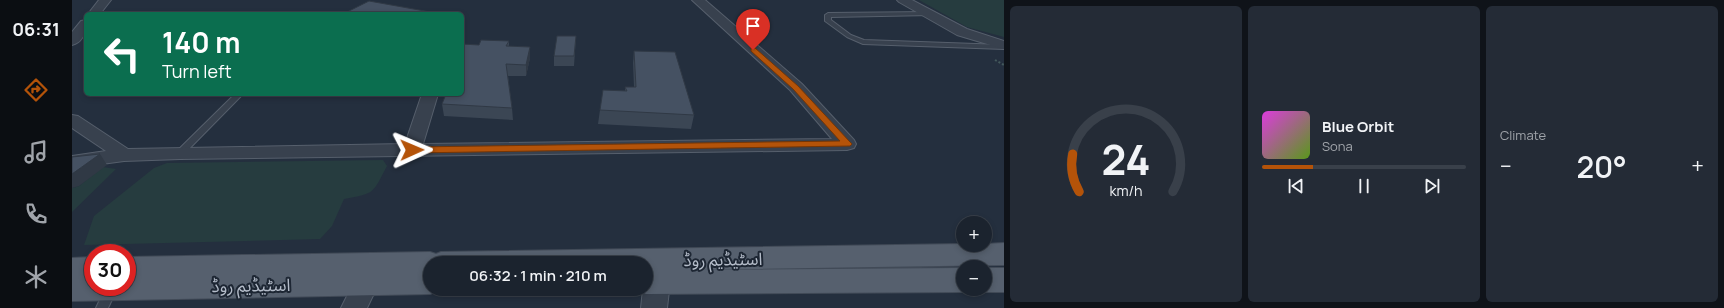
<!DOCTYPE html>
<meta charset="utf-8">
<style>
:root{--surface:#1b232e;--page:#242b36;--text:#f1f3f6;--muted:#a0a4aa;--line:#39404a;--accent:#b45309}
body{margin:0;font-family:Manrope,"Noto Sans Arabic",sans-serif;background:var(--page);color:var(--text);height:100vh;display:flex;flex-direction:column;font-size:15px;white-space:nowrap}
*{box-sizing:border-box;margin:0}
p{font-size:13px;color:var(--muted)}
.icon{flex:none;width:22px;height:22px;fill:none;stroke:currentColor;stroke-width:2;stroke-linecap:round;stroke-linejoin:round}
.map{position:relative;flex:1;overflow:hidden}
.side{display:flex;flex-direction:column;gap:6px;padding:6px;background:#0f1319;width:720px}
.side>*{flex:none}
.banner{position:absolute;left:12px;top:12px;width:380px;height:84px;border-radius:6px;box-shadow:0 2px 6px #0003,0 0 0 1px var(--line);background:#0b6e4f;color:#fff;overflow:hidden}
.tools{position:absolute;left:884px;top:216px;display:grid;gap:8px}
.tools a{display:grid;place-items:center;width:36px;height:36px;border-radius:50%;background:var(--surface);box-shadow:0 2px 6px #0003,0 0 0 1px var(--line);font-size:20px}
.speed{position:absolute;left:12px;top:244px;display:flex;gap:8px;font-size:20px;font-weight:700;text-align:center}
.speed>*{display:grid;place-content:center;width:52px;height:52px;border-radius:50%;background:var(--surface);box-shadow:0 2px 6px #0003,0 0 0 1px var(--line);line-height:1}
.speed .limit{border:6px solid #d22;background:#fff;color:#111}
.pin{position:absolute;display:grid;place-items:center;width:34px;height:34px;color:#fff;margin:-41px -17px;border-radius:50% 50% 50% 0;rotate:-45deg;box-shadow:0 0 4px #0007}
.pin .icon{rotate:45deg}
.me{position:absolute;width:44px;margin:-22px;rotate:89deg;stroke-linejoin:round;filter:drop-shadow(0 0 3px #0008)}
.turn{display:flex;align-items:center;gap:14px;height:84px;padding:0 12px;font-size:18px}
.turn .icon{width:52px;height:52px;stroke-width:2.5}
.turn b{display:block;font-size:28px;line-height:34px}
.big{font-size:30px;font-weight:600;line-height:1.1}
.side .card{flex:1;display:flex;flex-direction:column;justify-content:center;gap:6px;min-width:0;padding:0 14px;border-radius:6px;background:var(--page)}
.side .dial{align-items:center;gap:0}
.dial svg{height:104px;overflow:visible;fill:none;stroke:var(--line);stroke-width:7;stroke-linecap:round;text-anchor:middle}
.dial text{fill:var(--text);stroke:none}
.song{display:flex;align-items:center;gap:12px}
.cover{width:48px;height:48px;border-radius:6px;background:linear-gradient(135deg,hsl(300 70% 55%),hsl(90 70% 35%))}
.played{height:4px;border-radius:2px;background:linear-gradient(90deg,var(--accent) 25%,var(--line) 25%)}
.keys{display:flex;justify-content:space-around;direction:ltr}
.heat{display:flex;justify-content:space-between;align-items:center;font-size:22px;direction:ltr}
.side .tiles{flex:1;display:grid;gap:6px;grid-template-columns:repeat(3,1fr)}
.trip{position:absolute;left:351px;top:256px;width:230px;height:40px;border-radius:20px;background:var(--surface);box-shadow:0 2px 6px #0003,0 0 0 1px var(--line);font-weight:600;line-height:40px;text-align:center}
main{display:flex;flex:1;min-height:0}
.tabs{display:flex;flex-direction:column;width:72px;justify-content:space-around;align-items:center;background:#0b0e12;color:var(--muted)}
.tabs .icon{width:28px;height:28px}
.tabs .on{color:var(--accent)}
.tabs b{font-size:18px;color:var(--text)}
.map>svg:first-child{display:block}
</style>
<main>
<nav class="tabs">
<b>06:31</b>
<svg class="icon on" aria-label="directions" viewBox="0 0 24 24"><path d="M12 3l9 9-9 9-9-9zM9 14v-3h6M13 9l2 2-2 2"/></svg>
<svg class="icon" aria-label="music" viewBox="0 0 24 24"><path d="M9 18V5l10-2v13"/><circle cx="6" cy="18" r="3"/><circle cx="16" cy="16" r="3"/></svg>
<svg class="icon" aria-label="phone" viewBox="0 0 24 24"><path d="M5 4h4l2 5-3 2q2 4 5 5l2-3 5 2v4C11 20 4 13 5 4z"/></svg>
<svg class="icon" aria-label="climate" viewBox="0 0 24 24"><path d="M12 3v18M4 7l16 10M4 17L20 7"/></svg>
</nav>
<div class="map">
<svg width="932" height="308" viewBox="0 0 932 308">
<rect width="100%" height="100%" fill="#242f3e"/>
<path fill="#263c3f" d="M 847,0 L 932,0 L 932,37 L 895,27 Z
M 311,160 L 315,166 C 300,194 304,193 272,199 L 260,226 L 248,239 L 12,245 L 22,216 L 82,168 L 95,163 Z
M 31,167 L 44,169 L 0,212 L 0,188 L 7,186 Z"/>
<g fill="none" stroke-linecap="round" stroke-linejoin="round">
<defs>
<path id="lane" d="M 857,12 L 859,13 L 859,15 L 759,17 L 759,20 L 779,35 L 792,40 L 932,45 L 932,49 L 791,44 L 775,37 L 753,21 L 753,15 L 756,13 Z
M 163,94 L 171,94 L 111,155 L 105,155 L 104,153 L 105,151 Z
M 34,287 L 44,287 L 45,289 L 36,308 L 24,308 Z"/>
<path id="street" d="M 27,0 L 39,0 L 28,14 L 16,14 Z
M 620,0 L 633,0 L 730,84 L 782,140 L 784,144 L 782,148 L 775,150 L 108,159 L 52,161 L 0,168 L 0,156 L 34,151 L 0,128 L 0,115 L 6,116 L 56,149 L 333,144 L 350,94 L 366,94 L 351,144 L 760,139 L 718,90 Z
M 825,0 L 840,0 L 895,29 L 932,41 L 932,49 L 885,35 L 827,2 Z
M 14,20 C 14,31 12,42 0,45 L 0,32 L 9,21 Z
M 585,272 L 594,275 L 598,282 L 595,308 L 569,308 L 571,289 L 574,289 L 574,279 L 576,275 Z
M 294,273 L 303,276 L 307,283 L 295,308 L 269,308 L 285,276 Z"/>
<path id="primary" d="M 932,243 L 932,265 L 616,270 L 891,268 L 891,289 L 899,289 L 891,292 L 574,294 L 563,289 L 574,289 L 574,263 L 358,263 L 358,289 L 369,289 L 358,294 L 0,301 L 0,258 L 21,257 L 21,287 L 55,287 L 55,257 L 358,252 L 364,254 L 369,252 L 891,244 L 913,245 L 913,244 Z
M 913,268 L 932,268 L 932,292 L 913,292 L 905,289 L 913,289 Z"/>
</defs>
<use href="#lane" stroke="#565f6c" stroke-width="2"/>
<use href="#street" stroke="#565f6c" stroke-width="2"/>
<use href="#primary" stroke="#414a57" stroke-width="2"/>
<path stroke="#44595c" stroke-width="2" stroke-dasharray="2 2" stroke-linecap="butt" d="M 923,60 L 932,65"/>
<use href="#lane" fill="#38414e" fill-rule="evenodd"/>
<use href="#street" fill="#38414e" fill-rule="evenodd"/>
<use href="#primary" fill="#56606e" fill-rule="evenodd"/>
</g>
<path fill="#3b4654" d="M 504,36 L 502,66 L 482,66 L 482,56 Z
M 437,41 L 437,46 L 458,47 L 458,58 L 454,76 L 436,76 L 440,108 L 441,120 L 372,116 L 370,104 L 407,45 Z
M 562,51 L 622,115 L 619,129 L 526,124 L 528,110 L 553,91 L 553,87 L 562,87 L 561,63 Z"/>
<path fill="#303945" d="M 458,47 L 458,58 L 454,76 L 454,65 Z
M 28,154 L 35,165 L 7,186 L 0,188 L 0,174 Z"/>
<path fill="#455162" stroke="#303945" d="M 297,1 L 364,13 L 363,14 L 271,14 Z
M 485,36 L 504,36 L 502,56 L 482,56 Z
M 409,40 L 437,41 L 434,46 L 458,47 L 454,65 L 434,64 L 440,108 L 370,104 L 374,94 L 390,94 L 390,44 L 407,45 Z
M 562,51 L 603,52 L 622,115 L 528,110 L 531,90 L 555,91 L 553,87 L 564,87 Z
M 28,154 L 0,174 L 0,157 Z"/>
<path fill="#b45309" stroke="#753606" d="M 679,48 L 683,48 L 726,86 L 778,142 L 780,144 L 778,146 L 340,153 L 336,150 L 340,147 L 768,141 L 721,89 L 679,51 Z"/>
<g text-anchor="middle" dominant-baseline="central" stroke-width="4" stroke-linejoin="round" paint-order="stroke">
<g font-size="17" fill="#b4bcc9" stroke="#1d2633">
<text transform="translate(651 259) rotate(-1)">اسٹیڈیم روڈ</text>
<text transform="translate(179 285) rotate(-1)">اسٹیڈیم روڈ</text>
</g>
</g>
</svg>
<div class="tools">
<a>+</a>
<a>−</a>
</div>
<div class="speed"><div class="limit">30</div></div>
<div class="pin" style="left:681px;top:50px;background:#d93025"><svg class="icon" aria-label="arrive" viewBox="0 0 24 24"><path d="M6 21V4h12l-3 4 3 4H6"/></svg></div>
<svg class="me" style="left:340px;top:150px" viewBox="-20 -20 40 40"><path d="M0-17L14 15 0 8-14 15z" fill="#b45309" stroke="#fff" stroke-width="4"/></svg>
<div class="trip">06:32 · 1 min · 210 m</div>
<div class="banner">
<div class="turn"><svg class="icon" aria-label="left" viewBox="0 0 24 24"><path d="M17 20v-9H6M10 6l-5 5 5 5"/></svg><div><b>140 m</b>Turn left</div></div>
</div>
</div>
<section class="side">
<div class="tiles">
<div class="card dial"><svg viewBox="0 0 100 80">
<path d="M14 69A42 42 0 1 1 86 69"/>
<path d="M14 69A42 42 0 0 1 9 40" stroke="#b45309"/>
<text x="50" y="56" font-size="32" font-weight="700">24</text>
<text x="50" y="72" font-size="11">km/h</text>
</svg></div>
<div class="card">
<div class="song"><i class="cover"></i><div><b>Blue Orbit</b><p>Sona</p></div></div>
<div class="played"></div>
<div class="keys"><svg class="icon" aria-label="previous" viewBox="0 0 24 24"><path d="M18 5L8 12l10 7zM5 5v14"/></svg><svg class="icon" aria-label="pause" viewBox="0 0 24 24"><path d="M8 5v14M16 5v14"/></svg><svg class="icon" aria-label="next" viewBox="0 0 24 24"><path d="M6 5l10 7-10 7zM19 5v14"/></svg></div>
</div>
<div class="card"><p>Climate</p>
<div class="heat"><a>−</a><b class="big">20°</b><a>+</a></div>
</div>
</div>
</section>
</main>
